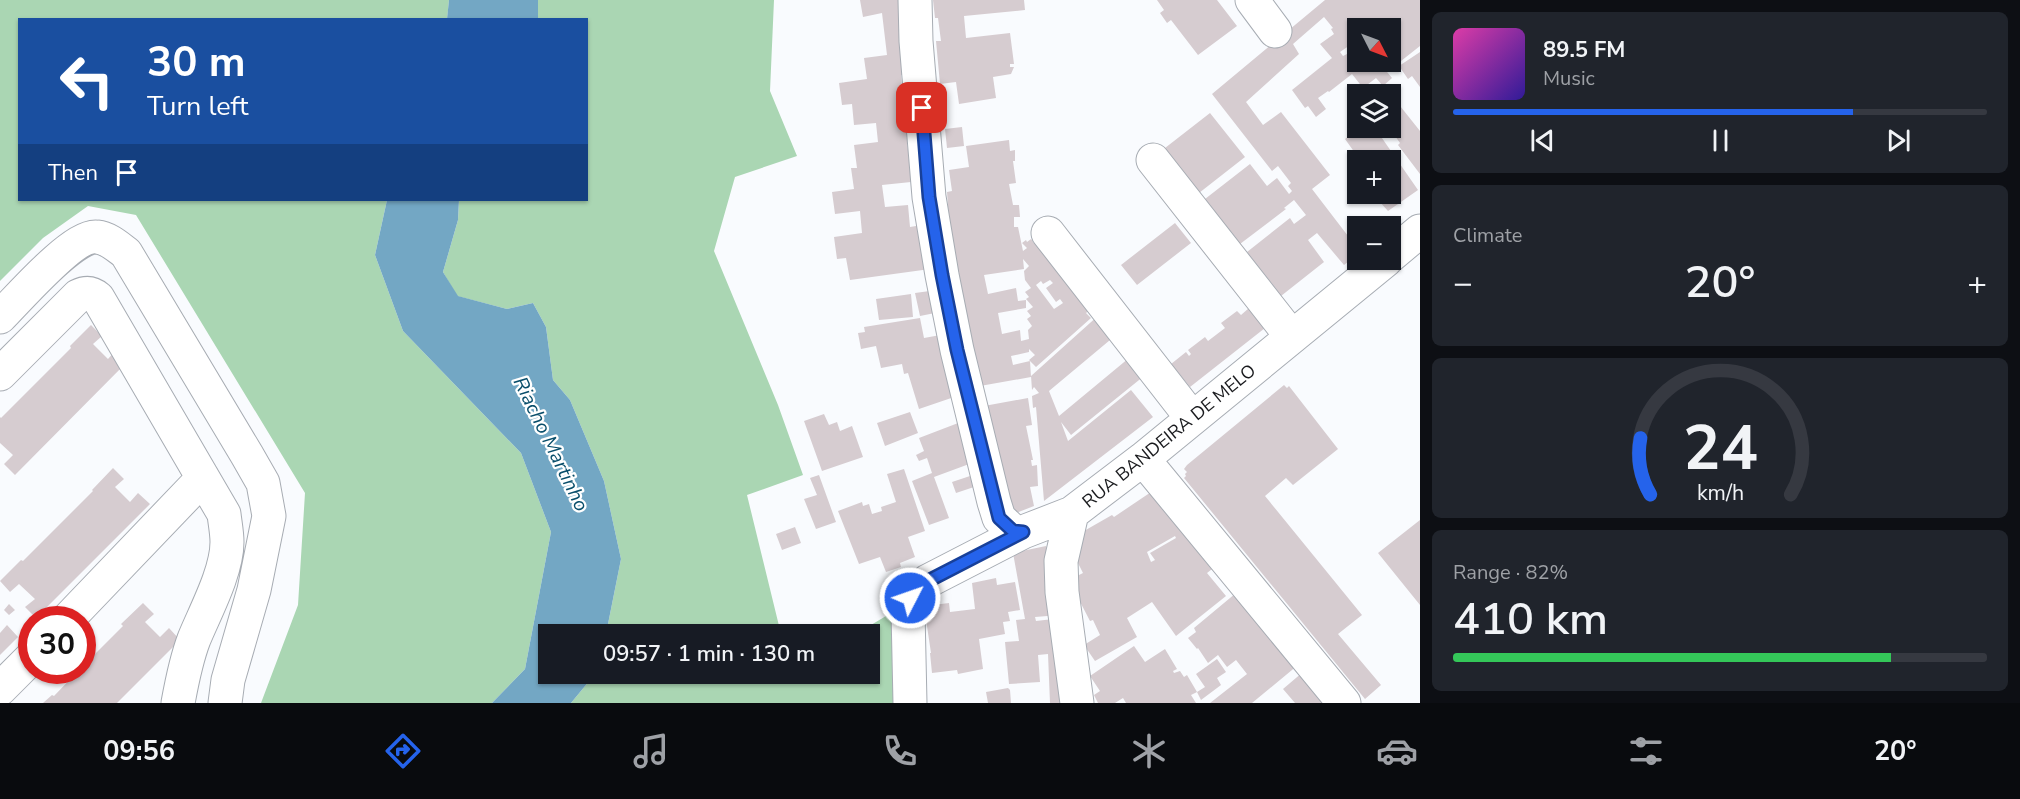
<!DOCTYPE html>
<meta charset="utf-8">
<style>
:root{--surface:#171b24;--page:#20242c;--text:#f1f3f6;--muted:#9ea1a6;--line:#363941;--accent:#2563eb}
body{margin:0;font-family:"Nunito Sans",sans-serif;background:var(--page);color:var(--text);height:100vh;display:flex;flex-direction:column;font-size:22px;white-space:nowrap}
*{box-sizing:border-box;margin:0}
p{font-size:20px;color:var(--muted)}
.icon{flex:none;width:33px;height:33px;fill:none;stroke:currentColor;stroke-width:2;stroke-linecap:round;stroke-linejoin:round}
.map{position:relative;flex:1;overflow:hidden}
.panel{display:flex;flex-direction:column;gap:12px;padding:12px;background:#0d0f14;width:600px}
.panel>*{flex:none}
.top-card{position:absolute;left:18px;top:18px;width:570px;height:183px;border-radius:0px;box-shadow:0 2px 4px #0004;background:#1a4fa0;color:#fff;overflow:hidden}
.needle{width:39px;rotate:132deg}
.buttons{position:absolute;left:1347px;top:18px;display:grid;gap:12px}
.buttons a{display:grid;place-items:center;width:54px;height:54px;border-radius:0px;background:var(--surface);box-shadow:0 2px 4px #0004;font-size:30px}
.speed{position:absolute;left:18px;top:606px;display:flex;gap:12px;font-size:30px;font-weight:700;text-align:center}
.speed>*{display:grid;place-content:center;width:78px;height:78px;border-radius:50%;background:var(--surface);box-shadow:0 2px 4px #0004;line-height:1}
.speed .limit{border:9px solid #d22;background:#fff;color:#111}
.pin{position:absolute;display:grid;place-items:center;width:51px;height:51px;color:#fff;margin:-26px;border-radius:12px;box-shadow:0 3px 9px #0006}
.me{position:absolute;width:66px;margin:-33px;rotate:49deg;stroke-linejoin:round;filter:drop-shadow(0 0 4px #0008)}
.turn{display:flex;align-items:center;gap:21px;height:126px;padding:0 30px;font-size:27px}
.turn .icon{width:78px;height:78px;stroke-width:2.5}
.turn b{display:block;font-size:42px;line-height:51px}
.then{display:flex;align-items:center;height:57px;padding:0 30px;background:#0003;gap:12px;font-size:22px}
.big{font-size:45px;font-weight:600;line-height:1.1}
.panel .widget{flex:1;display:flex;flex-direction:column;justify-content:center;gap:9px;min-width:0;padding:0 21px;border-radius:9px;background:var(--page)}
.panel .dial{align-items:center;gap:0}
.dial svg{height:156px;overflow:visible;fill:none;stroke:var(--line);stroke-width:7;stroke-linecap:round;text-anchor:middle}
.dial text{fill:var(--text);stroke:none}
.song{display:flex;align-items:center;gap:18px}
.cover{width:72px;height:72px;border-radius:9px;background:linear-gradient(135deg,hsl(320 70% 55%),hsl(250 70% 35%))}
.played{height:6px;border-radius:3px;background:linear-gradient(90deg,var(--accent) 75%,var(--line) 75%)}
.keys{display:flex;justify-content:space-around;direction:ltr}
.heat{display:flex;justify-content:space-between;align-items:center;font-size:33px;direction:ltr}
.charge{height:9px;border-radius:4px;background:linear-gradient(90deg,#34c759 82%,var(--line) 0)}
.trip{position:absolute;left:538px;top:624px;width:342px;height:60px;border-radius:0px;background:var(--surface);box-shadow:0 2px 4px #0004;font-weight:600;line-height:60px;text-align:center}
.dock{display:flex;height:96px;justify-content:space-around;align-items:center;background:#090b0e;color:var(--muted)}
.dock .icon{width:42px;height:42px}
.dock .active{color:var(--accent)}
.dock b{font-size:27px;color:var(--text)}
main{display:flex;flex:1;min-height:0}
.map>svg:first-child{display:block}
</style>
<main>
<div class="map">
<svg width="1420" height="703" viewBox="0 0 1420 703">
<rect width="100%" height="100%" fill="#f9fbfe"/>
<path fill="#aad6b3" d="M 0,0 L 449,0 L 447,20 L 20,20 L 20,200 L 387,200 L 375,255 L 403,331 L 521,453 L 551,532 L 525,669 L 492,703 L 261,703 L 298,605 L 305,493 L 136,215 L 88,206 L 43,238 L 0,281 Z
M 538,0 L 774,0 L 770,91 L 797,156 L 735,177 L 714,251 L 778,405 L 803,475 L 747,495 L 781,634 L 606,634 L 621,559 L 604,481 L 570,400 L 553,380 L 546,327 L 533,303 L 507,309 L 457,296 L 443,272 L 458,220 L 459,200 L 586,200 L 586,20 L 538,19 Z
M 891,613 L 894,703 L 571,703 L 595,674 L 870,674 L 870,634 L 856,634 Z"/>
<path fill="#73a7c4" d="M 449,0 L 538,0 L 538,19 L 447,19 Z
M 387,200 L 459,200 L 458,220 L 443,272 L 458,296 L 507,309 L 533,303 L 546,327 L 553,380 L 570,400 L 604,481 L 621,559 L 606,634 L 549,634 L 549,674 L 595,674 L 571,703 L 492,703 L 525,669 L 551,532 L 521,453 L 403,331 L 375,255 Z"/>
<path fill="#d6ccd0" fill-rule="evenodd" d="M 860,0 L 899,0 L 915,74 L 901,75 L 911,182 L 882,185 L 885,207 L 908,205 L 910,227 L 922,225 L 930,269 L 850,280 L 846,258 L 837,259 L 834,237 L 862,233 L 860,211 L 835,214 L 832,192 L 854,189 L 851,168 L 857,168 L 854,145 L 878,142 L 876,123 L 854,125 L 852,104 L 842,105 L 839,83 L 867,79 L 864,58 L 887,55 L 882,13 L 863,17 Z
M 933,0 L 1024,0 L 1025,10 L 964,16 L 966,38 L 1010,33 L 1014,64 L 1010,64 L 1010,67 L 1014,67 L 1011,74 L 993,77 L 996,98 L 959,104 L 956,82 L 940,84 L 936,41 L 941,41 L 938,18 L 935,18 Z
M 1157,0 L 1217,0 L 1237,26 L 1198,55 L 1171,20 L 1167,23 L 1160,13 L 1164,10 Z
M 1325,0 L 1420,0 L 1420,46 L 1401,61 L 1398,57 L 1394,60 L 1390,55 L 1390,28 L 1358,28 L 1358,44 L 1356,41 L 1340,52 L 1343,56 L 1353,51 L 1358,56 L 1358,62 L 1390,62 L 1383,67 L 1392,78 L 1383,86 L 1376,78 L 1363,88 L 1352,74 L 1329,92 L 1328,91 L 1318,98 L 1326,109 L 1316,117 L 1308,106 L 1305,108 L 1292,90 L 1332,58 L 1320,44 L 1334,34 L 1331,29 L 1333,28 L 1324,17 L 1293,44 L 1299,54 L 1246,102 L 1263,125 L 1281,112 L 1330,175 L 1312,189 L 1358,249 L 1358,254 L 1344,265 L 1317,233 L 1308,240 L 1324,262 L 1281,296 L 1247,252 L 1290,218 L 1294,224 L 1306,215 L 1294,200 L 1284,208 L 1286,209 L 1240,244 L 1205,199 L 1250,164 L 1267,186 L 1277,178 L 1289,194 L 1292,191 L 1288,186 L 1291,183 L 1278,166 L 1272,171 L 1212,94 Z
M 1420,52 L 1420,87 L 1412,76 L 1408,79 L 1399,66 Z
M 1385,87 L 1420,131 L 1420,174 L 1398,145 L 1400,143 L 1393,133 L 1390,135 L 1385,128 L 1390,128 L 1390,94 L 1375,94 Z
M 1210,113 L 1245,157 L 1199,193 L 1165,148 Z
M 962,127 L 964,146 L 947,148 L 945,129 Z
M 1373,128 L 1375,128 L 1418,190 L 1388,211 L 1379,201 L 1385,197 L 1383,194 L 1390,194 L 1390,160 L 1360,160 L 1345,139 L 1357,130 L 1361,136 Z
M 1009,140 L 1010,151 L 1015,150 L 1015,161 L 1013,161 L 1016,183 L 1009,184 L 1013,205 L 1019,205 L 1020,217 L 1014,217 L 1014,227 L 1018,227 L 1023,251 L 1027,248 L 1022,243 L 1026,240 L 1027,242 L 1031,239 L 1034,243 L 1037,241 L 1093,307 L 1086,313 L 1091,318 L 1036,367 L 1029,360 L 1035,355 L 1029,349 L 1029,352 L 1011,356 L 1013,365 L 1030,361 L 1031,377 L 980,386 L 950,235 L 947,192 L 952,191 L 949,170 L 969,167 L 966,146 ZM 1023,259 L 1029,266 L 1024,271 L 1025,280 L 1031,288 L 1025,292 L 1029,297 L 1026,299 L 1033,307 L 1027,311 L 1031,316 L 1027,319 L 1032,326 L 1028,330 L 1029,339 L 1021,341 L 1020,330 L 1002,334 L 998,313 L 1026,308 L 1026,300 L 1018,301 L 1016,288 L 988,294 L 984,275 L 1024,269 ZM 1050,280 L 1053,283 L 1046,288 L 1056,302 L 1060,299 L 1063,303 L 1054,309 L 1036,285 L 1041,281 L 1043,284 Z
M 1175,223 L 1191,243 L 1137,285 L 1121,265 Z
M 937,290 L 940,312 L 920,316 L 915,293 Z
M 911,294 L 913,317 L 879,320 L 876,299 Z
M 1249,308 L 1265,328 L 1190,387 L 1171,364 L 1186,352 L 1189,356 L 1191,354 L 1188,350 L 1205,337 L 1208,341 L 1225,328 L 1221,323 L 1237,311 L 1241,315 Z
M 1100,314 L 1116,335 L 1049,391 L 1059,416 L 1129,358 L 1144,376 L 1071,435 L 1061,422 L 1068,441 L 1131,390 L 1153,417 L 1044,501 L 1036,407 L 1033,408 L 1032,396 L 1039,393 L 1034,387 L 1032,390 L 1031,376 Z
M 920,318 L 924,338 L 946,334 L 960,395 L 919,409 L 908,373 L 904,374 L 902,364 L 881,368 L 876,346 L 861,349 L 858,333 L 865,332 L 864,327 Z
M 91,325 L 102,336 L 93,344 L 108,359 L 116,350 L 128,361 L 15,475 L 4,464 L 13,455 L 0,443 L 0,417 L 1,418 L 71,348 L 70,346 Z
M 1284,385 L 1287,388 L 1289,386 L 1338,449 L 1293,485 L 1286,478 L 1265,496 L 1362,615 L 1338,634 L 1381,685 L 1365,699 L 1184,478 L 1186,476 L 1185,474 L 1187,472 L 1184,469 L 1187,465 Z
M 1028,398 L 1032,425 L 1026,426 L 1033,460 L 1031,460 L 1032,466 L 1037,465 L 1038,486 L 1030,487 L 1034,506 L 1011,515 L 984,406 Z
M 910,412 L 918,433 L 885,446 L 877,423 Z
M 824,414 L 829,425 L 837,422 L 840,431 L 852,426 L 863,457 L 822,471 L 804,421 Z
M 966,420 L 980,460 L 934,477 L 949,518 L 929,525 L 912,481 L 932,473 L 927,458 L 919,461 L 916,455 L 924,451 L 919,438 Z
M 113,468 L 124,479 L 115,487 L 130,502 L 138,493 L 150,504 L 36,618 L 25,607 L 35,599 L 19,584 L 10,592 L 0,581 L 21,560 L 23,561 L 93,491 L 92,490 Z
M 904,469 L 925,531 L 908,537 L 915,557 L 900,563 L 901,567 L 886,572 L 880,557 L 859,564 L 838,511 L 862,502 L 863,506 L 869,504 L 872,514 L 882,511 L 881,507 L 896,502 L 887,474 Z
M 979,473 L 983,484 L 956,493 L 952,482 Z
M 819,475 L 836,522 L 816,529 L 804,499 L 817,495 L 810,478 Z
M 1160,486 L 1216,566 L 1207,573 L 1226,596 L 1176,636 L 1152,602 L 1127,618 L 1137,637 L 1095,661 L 1084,645 L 1100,635 L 1093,620 L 1090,621 L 1075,592 L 1079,590 L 1073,578 L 1083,573 L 1076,559 L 1084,531 L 1112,515 L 1114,517 ZM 1175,536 L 1176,538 L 1150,553 L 1155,560 L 1151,562 L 1147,552 Z
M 1420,520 L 1420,605 L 1378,553 Z
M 795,527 L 801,543 L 782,550 L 776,534 Z
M 1046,546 L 1060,615 L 1035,617 L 1036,621 L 1062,618 L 1065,703 L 1050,703 L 1048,654 L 1038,655 L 1040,682 L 1009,684 L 1005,642 L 1019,641 L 1016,620 L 1025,619 L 1013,553 Z
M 996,578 L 997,585 L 1015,582 L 1020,610 L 1008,612 L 1010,621 L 1003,622 L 1005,634 L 979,639 L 983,669 L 958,674 L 957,670 L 932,673 L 930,653 L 931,653 L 924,606 L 949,603 L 950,612 L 975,609 L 972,583 Z
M 1236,593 L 1298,665 L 1252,703 L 1210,703 L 1247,674 L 1236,660 L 1227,667 L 1218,655 L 1208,663 L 1198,648 L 1197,649 L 1188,638 L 1196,632 L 1194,628 Z
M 143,603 L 154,614 L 145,622 L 160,637 L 169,628 L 180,640 L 117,703 L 43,703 L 52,695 L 54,696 L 79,670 L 82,670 L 82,667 L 123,626 L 121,624 Z
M 9,604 L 15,610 L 9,615 L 4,610 Z
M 7,625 L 18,637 L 0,655 L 0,633 Z
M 1134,646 L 1145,662 L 1165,649 L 1177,669 L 1173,671 L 1174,673 L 1180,671 L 1184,677 L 1187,675 L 1197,692 L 1191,695 L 1196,703 L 1126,703 L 1123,698 L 1115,703 L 1098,703 L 1094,695 L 1100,691 L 1090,676 Z
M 1217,659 L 1226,672 L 1217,678 L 1221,685 L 1201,700 L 1197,692 L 1205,687 L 1196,674 Z
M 1303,672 L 1329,703 L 1295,703 L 1283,689 Z
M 1008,688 L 1010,690 L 1011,703 L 988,703 L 986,692 Z"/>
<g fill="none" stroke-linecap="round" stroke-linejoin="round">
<defs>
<path id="minor" d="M 915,0 L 916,41 L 929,197 L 942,275 L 957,350 L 994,502 L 999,518 L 1013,531 L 1023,532 L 1072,513 L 1143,459 L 1386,260
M 1252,0 L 1275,31
M 1153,160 L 1292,337
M 1048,233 L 1192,418
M 1390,256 L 1420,231
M 0,317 C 18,299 74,234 97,237 C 108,238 118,247 126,253 L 247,455 L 263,483 L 269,516 L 254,590 L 228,680 L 225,703
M 0,374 L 78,296 C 86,292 91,292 98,298 L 224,514 C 225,523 227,533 227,542 C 227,572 205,612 194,639 C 186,660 182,681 178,703
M 1143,459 L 1344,703
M 1072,513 L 1061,561 L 1062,592 L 1077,703
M 67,620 L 203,478
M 0,689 L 32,657
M 910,703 L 908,612 C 910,596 915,590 928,581 L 1023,532"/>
</defs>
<use href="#minor" stroke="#a7acb3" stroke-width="35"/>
<use href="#minor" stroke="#fff" stroke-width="33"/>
</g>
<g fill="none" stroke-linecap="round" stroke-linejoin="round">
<defs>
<path id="route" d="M 910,598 L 917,589 L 928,581 L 1023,532 L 1013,531 L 999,518 L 957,350 L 942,275 L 929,197 L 922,108"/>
</defs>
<use href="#route" stroke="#184099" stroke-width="15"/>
<use href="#route" stroke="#2563eb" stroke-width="10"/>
</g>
<g text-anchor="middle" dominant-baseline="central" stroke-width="4.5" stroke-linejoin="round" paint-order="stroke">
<g font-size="18" fill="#191a1d" stroke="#fff">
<text transform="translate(1169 436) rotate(-39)">RUA BANDEIRA DE MELO</text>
</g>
<g font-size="20" font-style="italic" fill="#094e6b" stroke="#fff">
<text transform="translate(551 444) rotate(64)">Riacho Martinho</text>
</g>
</g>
</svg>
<div class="buttons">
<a><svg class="needle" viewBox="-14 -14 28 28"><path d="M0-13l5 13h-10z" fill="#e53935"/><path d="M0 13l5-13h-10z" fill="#9ea1a6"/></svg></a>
<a><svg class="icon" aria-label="layers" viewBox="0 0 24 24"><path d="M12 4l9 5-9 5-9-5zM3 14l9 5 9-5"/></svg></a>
<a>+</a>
<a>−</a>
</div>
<div class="speed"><div class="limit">30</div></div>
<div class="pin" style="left:922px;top:108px;background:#d93025"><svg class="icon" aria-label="arrive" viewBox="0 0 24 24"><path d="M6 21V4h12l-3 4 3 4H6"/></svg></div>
<svg class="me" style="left:910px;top:598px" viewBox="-20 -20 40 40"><circle r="17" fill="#2563eb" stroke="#fff" stroke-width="3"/><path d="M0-11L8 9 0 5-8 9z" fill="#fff"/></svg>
<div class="trip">09:57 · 1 min · 130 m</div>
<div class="top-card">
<div class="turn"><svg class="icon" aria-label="left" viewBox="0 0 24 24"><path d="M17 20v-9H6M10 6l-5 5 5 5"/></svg><div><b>30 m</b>Turn left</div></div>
<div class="then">Then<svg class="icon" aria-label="arrive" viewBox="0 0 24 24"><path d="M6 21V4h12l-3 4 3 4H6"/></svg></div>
</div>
</div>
<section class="panel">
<div class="widget">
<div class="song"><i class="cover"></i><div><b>89.5 FM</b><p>Music</p></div></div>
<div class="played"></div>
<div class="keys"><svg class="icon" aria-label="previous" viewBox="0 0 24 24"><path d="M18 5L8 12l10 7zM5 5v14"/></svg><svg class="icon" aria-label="pause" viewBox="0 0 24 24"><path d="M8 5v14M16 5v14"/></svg><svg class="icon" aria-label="next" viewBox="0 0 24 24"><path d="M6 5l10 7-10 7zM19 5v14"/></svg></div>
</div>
<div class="widget"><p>Climate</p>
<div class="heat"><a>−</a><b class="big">20°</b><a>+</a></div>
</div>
<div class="widget dial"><svg viewBox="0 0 100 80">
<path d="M14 69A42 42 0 1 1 86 69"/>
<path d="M14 69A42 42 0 0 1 9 40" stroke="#2563eb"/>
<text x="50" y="56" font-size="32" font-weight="700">24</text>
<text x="50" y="72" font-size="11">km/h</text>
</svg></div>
<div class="widget"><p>Range · 82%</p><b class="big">410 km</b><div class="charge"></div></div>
</section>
</main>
<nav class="dock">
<b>09:56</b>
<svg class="icon active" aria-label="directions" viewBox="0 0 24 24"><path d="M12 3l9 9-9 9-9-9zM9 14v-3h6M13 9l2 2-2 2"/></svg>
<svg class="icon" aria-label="music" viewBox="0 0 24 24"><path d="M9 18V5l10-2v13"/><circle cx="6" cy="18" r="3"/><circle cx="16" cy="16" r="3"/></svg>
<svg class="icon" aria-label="phone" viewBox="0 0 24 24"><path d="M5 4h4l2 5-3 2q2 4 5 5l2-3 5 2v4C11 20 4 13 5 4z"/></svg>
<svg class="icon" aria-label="climate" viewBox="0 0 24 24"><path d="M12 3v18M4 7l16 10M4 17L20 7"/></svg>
<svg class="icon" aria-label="car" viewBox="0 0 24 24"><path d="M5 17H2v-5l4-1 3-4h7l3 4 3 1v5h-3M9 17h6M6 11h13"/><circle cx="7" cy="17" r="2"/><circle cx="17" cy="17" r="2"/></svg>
<svg class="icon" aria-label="filters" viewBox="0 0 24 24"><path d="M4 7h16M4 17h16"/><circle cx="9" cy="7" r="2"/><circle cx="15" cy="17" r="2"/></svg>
<b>20°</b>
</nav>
